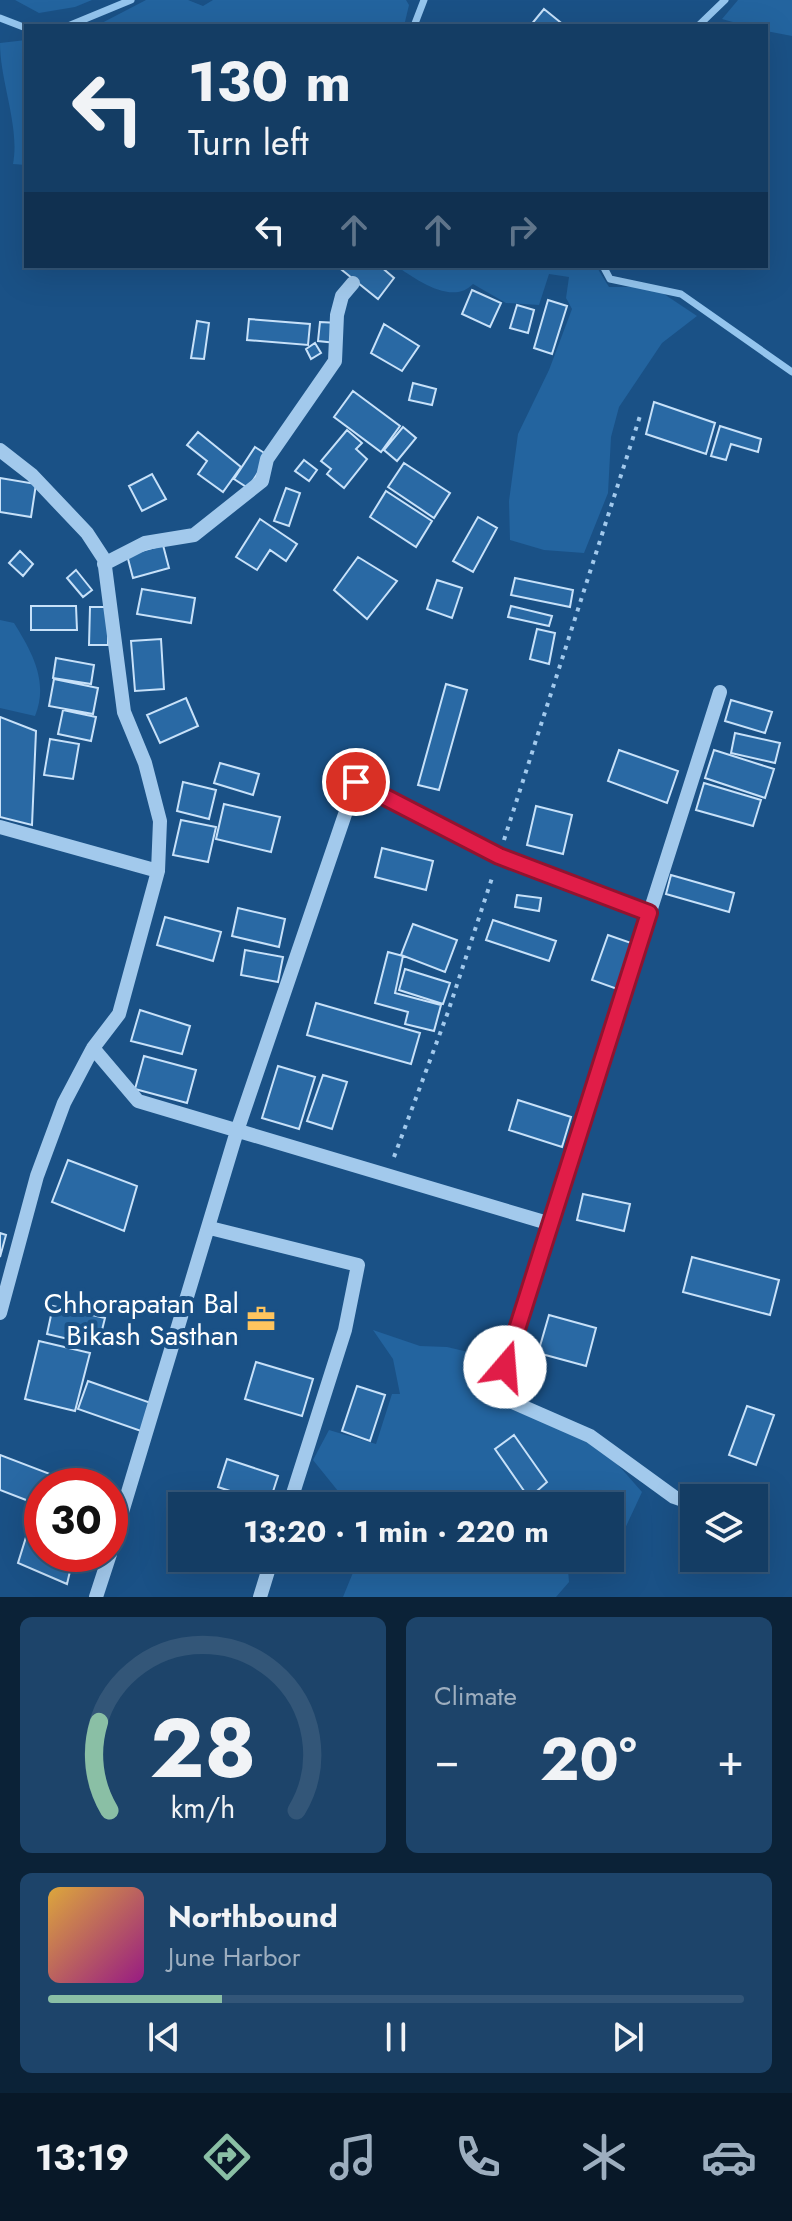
<!DOCTYPE html>
<meta charset="utf-8">
<style>
:root{--surface:#143d64;--page:#1d446a;--text:#f1f3f6;--muted:#9daebf;--line:#335678;--accent:#8abfa5}
body{margin:0;font-family:Jost,sans-serif;background:var(--page);color:var(--text);height:100vh;display:flex;flex-direction:column;font-size:30px;white-space:nowrap}
*{box-sizing:border-box;margin:0}
p{font-size:26px;color:var(--muted)}
.icon{flex:none;width:44px;height:44px;fill:none;stroke:currentColor;stroke-width:2;stroke-linecap:round;stroke-linejoin:round}
.map{position:relative;height:1597px;overflow:hidden}
.sheet{display:flex;flex-direction:column;gap:20px;padding:20px;background:#0b2237;flex:1}
.sheet>*{flex:none}
.hud{position:absolute;left:24px;top:24px;width:744px;height:244px;border-radius:0px;box-shadow:0 8px 32px #0002,0 0 0 2px var(--line);background:#143d64;color:var(--text);overflow:hidden}
.buttons{position:absolute;left:680px;top:1484px;display:grid;gap:16px}
.buttons a{display:grid;place-items:center;width:88px;height:88px;border-radius:0px;background:var(--surface);box-shadow:0 8px 32px #0002,0 0 0 2px var(--line);font-size:40px}
.speed{position:absolute;left:24px;top:1468px;display:flex;gap:16px;font-size:40px;font-weight:700;text-align:center}
.speed>*{display:grid;place-content:center;width:104px;height:104px;border-radius:50%;background:var(--surface);box-shadow:0 8px 32px #0002,0 0 0 2px var(--line);line-height:1}
.speed .limit{border:12px solid #d22;background:#fff;color:#111}
.pin{position:absolute;display:grid;place-items:center;width:68px;height:68px;color:#fff;margin:-34px;border:4px solid #fff;border-radius:50%;box-shadow:0 2px 8px #0007}
.me{position:absolute;width:88px;margin:-44px;rotate:18deg;stroke-linejoin:round;filter:drop-shadow(0 0 6px #0008)}
.turn{display:flex;align-items:center;gap:28px;height:168px;padding:0 32px;font-size:36px}
.turn .icon{width:104px;height:104px;stroke-width:2.5}
.turn b{display:block;font-size:56px;line-height:68px}
.lanes{display:flex;align-items:center;height:76px;padding:0 32px;background:#0003;justify-content:center;gap:40px;direction:ltr}
.lanes .off{opacity:.35}
.big{font-size:60px;font-weight:700;line-height:1.1}
.sheet .widget{flex:1;display:flex;flex-direction:column;justify-content:center;gap:12px;min-width:0;padding:0 28px;border-radius:12px;background:var(--page)}
.sheet .dial{align-items:center;gap:0}
.dial svg{height:208px;overflow:visible;fill:none;stroke:var(--line);stroke-width:7;stroke-linecap:round;text-anchor:middle}
.dial text{fill:var(--text);stroke:none}
.song{display:flex;align-items:center;gap:24px}
.cover{width:96px;height:96px;border-radius:12px;background:linear-gradient(135deg,hsl(40 70% 55%),hsl(310 70% 35%))}
.played{height:8px;border-radius:4px;background:linear-gradient(90deg,var(--accent) 25%,var(--line) 25%)}
.keys{display:flex;justify-content:space-around;direction:ltr}
.heat{display:flex;justify-content:space-between;align-items:center;font-size:44px;direction:ltr}
.sheet .tiles{flex:1;display:grid;gap:20px;grid-template-columns:1fr 1fr}
.widget:last-child{grid-column:span 2}
.trip{position:absolute;left:168px;top:1492px;width:456px;height:80px;border-radius:0px;background:var(--surface);box-shadow:0 8px 32px #0002,0 0 0 2px var(--line);font-weight:700;line-height:80px;text-align:center}
.tabs{display:flex;height:128px;justify-content:space-around;align-items:center;background:#081828;color:var(--muted)}
.tabs .icon{width:56px;height:56px}
.tabs .active{color:var(--accent)}
.tabs b{font-size:36px;color:var(--text)}
.map>svg:first-child{display:block}
</style>
<div class="map">
<svg width="792" height="1597" viewBox="0 0 792 1597">
<rect width="100%" height="100%" fill="#1a5186"/>
<path fill="#23649f" d="M 15,0 L 92,0 L 75,7 L 39,13 Z
M 146,0 L 188,0 L 203,6 L 213,0 L 406,0 L 409,5 L 404,26 L 96,26 Z
M 738,0 L 792,0 L 792,36 L 766,31 L 766,26 L 747,26 L 722,19 Z
M 26,40 L 26,165 L 13,164 C 20,126 0,82 0,43 Z
M 396,266 L 596,266 L 609,287 L 642,287 L 661,292 L 697,316 L 662,343 L 619,407 L 611,437 L 608,493 L 584,553 L 544,550 L 510,540 L 509,501 L 518,434 L 549,370 L 572,309 L 566,298 L 569,277 L 549,274 L 539,305 L 506,303 L 473,284 C 452,306 416,279 396,266 Z
M 0,620 L 14,623 C 32,652 49,682 35,716 L 0,708 Z
M 373,1330 L 420,1346 L 447,1347 L 485,1356 L 489,1398 C 520,1416 555,1423 587,1440 C 609,1452 625,1473 642,1492 L 622,1535 L 610,1544 L 610,1506 L 361,1506 L 354,1496 L 338,1491 L 313,1460 L 329,1430 L 376,1444 L 392,1394 L 400,1394 L 393,1359 Z
M 359,1558 L 567,1558 L 569,1582 L 556,1597 L 343,1597 Z"/>
<g fill="none" stroke-linecap="round" stroke-linejoin="round">
<path stroke="#94c5ee" stroke-width="7" d="M 0,18 L 26,28
M 68,26 L 131,0
M 414,26 L 424,0
M 698,26 L 725,0
M 603,266 L 610,279 L 681,294 L 792,372"/>
</g>
<path fill="#2969a4" stroke="#c7e1f9" stroke-width="2" d="M 544,9 L 565,26 L 530,26 Z
M 337,266 L 380,266 L 394,278 L 378,299 Z
M 472,290 L 501,303 L 490,327 L 462,314 Z
M 548,300 L 567,306 L 552,354 L 534,348 Z
M 517,305 L 534,310 L 528,333 L 510,328 Z
M 249,319 L 310,324 L 308,345 L 247,340 Z
M 197,321 L 209,323 L 204,359 L 191,358 Z
M 320,322 L 338,323 L 336,343 L 318,341 Z
M 384,324 L 419,346 L 402,371 L 371,353 Z
M 315,343 L 321,353 L 311,359 L 306,349 Z
M 413,383 L 436,389 L 432,405 L 409,400 Z
M 353,391 L 400,426 L 381,452 L 334,417 Z
M 654,402 L 715,423 L 706,454 L 646,434 Z
M 720,426 L 761,439 L 758,452 L 731,444 L 726,460 L 711,456 Z
M 403,427 L 416,438 L 397,461 L 384,450 Z
M 347,430 L 362,443 L 356,449 L 367,459 L 344,488 L 327,474 L 331,469 L 321,461 Z
M 198,432 L 241,467 L 223,492 L 198,474 L 207,461 L 187,445 Z
M 255,447 L 269,456 L 248,488 L 234,479 Z
M 304,460 L 317,470 L 309,481 L 295,471 Z
M 404,463 L 450,493 L 434,518 L 388,487 Z
M 152,474 L 166,499 L 142,511 L 129,486 Z
M 0,478 L 36,484 L 31,517 L 0,512 Z
M 286,488 L 300,493 L 289,526 L 274,521 Z
M 386,491 L 432,521 L 416,547 L 370,517 Z
M 478,517 L 497,528 L 473,572 L 453,561 Z
M 260,519 L 297,544 L 286,561 L 270,550 L 257,570 L 236,557 Z
M 163,545 L 169,568 L 133,578 L 127,555 Z
M 20,551 L 33,564 L 23,576 L 9,563 Z
M 358,557 L 397,581 L 367,619 L 334,590 Z
M 76,570 L 92,590 L 83,597 L 67,578 Z
M 515,578 L 573,590 L 570,607 L 511,595 Z
M 437,580 L 462,588 L 452,618 L 427,609 Z
M 142,589 L 195,598 L 191,623 L 137,614 Z
M 31,606 L 76,606 L 77,630 L 31,630 Z
M 511,606 L 552,616 L 549,626 L 508,617 Z
M 90,607 L 108,607 L 108,645 L 89,645 Z
M 537,629 L 555,633 L 549,664 L 530,659 Z
M 161,639 L 164,689 L 135,691 L 131,641 Z
M 56,658 L 94,665 L 91,684 L 53,678 Z
M 54,679 L 98,688 L 93,714 L 49,706 Z
M 446,684 L 467,690 L 439,790 L 418,785 Z
M 186,698 L 198,726 L 160,743 L 147,715 Z
M 731,700 L 772,712 L 765,733 L 725,721 Z
M 63,710 L 96,717 L 91,741 L 58,734 Z
M 0,717 L 36,731 L 32,825 L 0,817 Z
M 735,733 L 780,743 L 775,763 L 731,753 Z
M 50,739 L 79,744 L 73,779 L 44,775 Z
M 619,750 L 678,771 L 667,803 L 608,781 Z
M 714,750 L 774,769 L 765,798 L 705,778 Z
M 220,763 L 259,774 L 253,795 L 214,783 Z
M 183,782 L 216,790 L 209,819 L 177,811 Z
M 704,783 L 761,800 L 753,826 L 696,810 Z
M 224,804 L 280,817 L 271,852 L 216,839 Z
M 536,806 L 572,815 L 563,854 L 527,845 Z
M 181,820 L 216,827 L 208,862 L 173,855 Z
M 382,848 L 433,861 L 426,890 L 375,877 Z
M 671,875 L 734,893 L 729,912 L 666,894 Z
M 517,895 L 541,898 L 539,911 L 515,907 Z
M 238,908 L 285,919 L 279,947 L 232,936 Z
M 165,917 L 221,932 L 213,961 L 157,945 Z
M 493,920 L 556,941 L 549,961 L 486,940 Z
M 413,924 L 457,940 L 445,972 L 401,955 Z
M 608,935 L 637,945 L 620,990 L 592,980 Z
M 245,950 L 283,957 L 278,982 L 241,975 Z
M 388,952 L 403,956 L 395,993 L 441,1005 L 434,1031 L 405,1024 L 408,1012 L 375,1003 Z
M 405,969 L 450,983 L 443,1004 L 399,990 Z
M 316,1003 L 420,1033 L 411,1064 L 307,1035 Z
M 140,1010 L 190,1026 L 182,1054 L 131,1041 Z
M 144,1056 L 196,1070 L 187,1103 L 135,1089 Z
M 278,1066 L 315,1077 L 299,1129 L 262,1118 Z
M 323,1075 L 347,1082 L 332,1129 L 307,1121 Z
M 518,1100 L 571,1117 L 562,1147 L 509,1130 Z
M 68,1160 L 137,1186 L 124,1231 L 52,1202 Z
M 583,1194 L 630,1204 L 624,1231 L 577,1220 Z
M 0,1233 L 6,1235 L 0,1257 Z
M 692,1257 L 779,1280 L 770,1315 L 683,1292 Z
M 53,1306 L 105,1318 L 98,1346 L 47,1334 Z
M 549,1315 L 596,1328 L 586,1366 L 538,1353 Z
M 39,1341 L 90,1353 L 75,1411 L 25,1399 Z
M 256,1362 L 313,1379 L 302,1416 L 245,1399 Z
M 88,1381 L 151,1403 L 141,1431 L 78,1409 Z
M 357,1386 L 385,1395 L 370,1441 L 342,1431 Z
M 747,1406 L 774,1415 L 756,1465 L 729,1455 Z
M 514,1435 L 547,1482 L 529,1498 L 495,1449 Z
M 0,1455 L 50,1474 L 46,1486 L 42,1486 L 39,1505 L 0,1490 Z
M 227,1459 L 278,1476 L 269,1504 L 218,1487 Z
M 27,1534 L 42,1537 L 42,1554 L 74,1554 L 67,1584 L 18,1563 Z
M 325,1558 L 352,1558 L 349,1568 Z"/>
<g fill="none" stroke-linecap="round" stroke-linejoin="round">
<path stroke="#a2c9ec" stroke-width="4" stroke-dasharray="4 6" stroke-linecap="butt" d="M 504,840 L 640,416
M 394,1157 L 448,1012 L 493,875"/>
<path stroke="#a2c9ec" stroke-width="14" d="M 0,450 L 32,475 L 87,533 L 104,559 L 124,712 L 145,763 L 160,821 L 158,871 L 119,1014 L 93,1048 L 64,1103 L 37,1176 L 0,1313
M 104,564 L 145,543 L 194,535 L 262,481 L 267,459 L 335,361 L 337,315 L 342,296 L 353,283
M 0,827 L 158,871
M 93,1048 L 138,1101 L 551,1224
M 210,1228 L 358,1265 L 345,1330 L 289,1506
M 718,1498 L 735,1489
M 694,1504 L 674,1497 L 590,1436 L 496,1395 L 720,692
M 110,1552 L 237,1131 L 356,782 L 499,856 L 649,913
M 96,1597 L 110,1554
M 260,1597 L 272,1558"/>
</g>
<g fill="none" stroke-linecap="round" stroke-linejoin="round">
<defs>
<path id="route" d="M 356,782 L 499,856 L 649,913 L 505,1367"/>
</defs>
<use href="#route" stroke="#92132f" stroke-width="20"/>
<use href="#route" stroke="#e11d48" stroke-width="14"/>
</g>
<defs>
<symbol id="office-bare" viewBox="-9 -9 18 18"><path d="M-6-3h4V-5.5h4V-3h4V5H-6ZM-1-4.5V-3h2v-1.5ZM-6 0V1H6V0Z" fill="#fec45e" stroke="#1a5186" stroke-width="2.5" paint-order="stroke"/></symbol>
</defs>
<g fill-rule="evenodd">
<use href="#office-bare" x="241" y="1299" width="40" height="40"/>
</g>
<g text-anchor="middle" dominant-baseline="central" stroke-width="8" stroke-linejoin="round" paint-order="stroke">
<g font-size="28" fill="#fff" stroke="#1a5186" text-anchor="end">
<text x="239" y="1303">Chhorapatan Bal<tspan x="239" dy="32">Bikash Sasthan</tspan></text>
</g>
</g>
</svg>
<div class="buttons">
<a><svg class="icon" aria-label="layers" viewBox="0 0 24 24"><path d="M12 4l9 5-9 5-9-5zM3 14l9 5 9-5"/></svg></a>
</div>
<div class="speed"><div class="limit">30</div></div>
<div class="pin" style="left:356px;top:782px;background:#d93025"><svg class="icon" aria-label="arrive" viewBox="0 0 24 24"><path d="M6 21V4h12l-3 4 3 4H6"/></svg></div>
<svg class="me" style="left:505px;top:1367px" viewBox="-20 -20 40 40"><circle r="19" fill="#fff"/><path d="M0-13L10 11 0 6-10 11z" fill="#e11d48"/></svg>
<div class="trip">13:20 · 1 min · 220 m</div>
<div class="hud">
<div class="turn"><svg class="icon" aria-label="left" viewBox="0 0 24 24"><path d="M17 20v-9H6M10 6l-5 5 5 5"/></svg><div><b>130 m</b>Turn left</div></div>
<div class="lanes"><svg class="icon" aria-label="left" viewBox="0 0 24 24"><path d="M17 20v-9H6M10 6l-5 5 5 5"/></svg><svg class="icon off" aria-label="ahead" viewBox="0 0 24 24"><path d="M12 20V5M6 11l6-6 6 6"/></svg><svg class="icon off" aria-label="ahead" viewBox="0 0 24 24"><path d="M12 20V5M6 11l6-6 6 6"/></svg><svg class="icon off" aria-label="right" viewBox="0 0 24 24"><path d="M7 20v-9h11M14 6l5 5-5 5"/></svg></div>
</div>
</div>
<section class="sheet">
<div class="tiles">
<div class="widget dial"><svg viewBox="0 0 100 80">
<path d="M14 69A42 42 0 1 1 86 69"/>
<path d="M14 69A42 42 0 0 1 10 35" stroke="#8abfa5"/>
<text x="50" y="56" font-size="32" font-weight="700">28</text>
<text x="50" y="72" font-size="11">km/h</text>
</svg></div>
<div class="widget"><p>Climate</p>
<div class="heat"><a>−</a><b class="big">20°</b><a>+</a></div>
</div>
<div class="widget">
<div class="song"><i class="cover"></i><div><b>Northbound</b><p>June Harbor</p></div></div>
<div class="played"></div>
<div class="keys"><svg class="icon" aria-label="previous" viewBox="0 0 24 24"><path d="M18 5L8 12l10 7zM5 5v14"/></svg><svg class="icon" aria-label="pause" viewBox="0 0 24 24"><path d="M8 5v14M16 5v14"/></svg><svg class="icon" aria-label="next" viewBox="0 0 24 24"><path d="M6 5l10 7-10 7zM19 5v14"/></svg></div>
</div>
</div>
</section>
<nav class="tabs">
<b>13:19</b>
<svg class="icon active" aria-label="directions" viewBox="0 0 24 24"><path d="M12 3l9 9-9 9-9-9zM9 14v-3h6M13 9l2 2-2 2"/></svg>
<svg class="icon" aria-label="music" viewBox="0 0 24 24"><path d="M9 18V5l10-2v13"/><circle cx="6" cy="18" r="3"/><circle cx="16" cy="16" r="3"/></svg>
<svg class="icon" aria-label="phone" viewBox="0 0 24 24"><path d="M5 4h4l2 5-3 2q2 4 5 5l2-3 5 2v4C11 20 4 13 5 4z"/></svg>
<svg class="icon" aria-label="climate" viewBox="0 0 24 24"><path d="M12 3v18M4 7l16 10M4 17L20 7"/></svg>
<svg class="icon" aria-label="car" viewBox="0 0 24 24"><path d="M5 17H2v-5l4-1 3-4h7l3 4 3 1v5h-3M9 17h6M6 11h13"/><circle cx="7" cy="17" r="2"/><circle cx="17" cy="17" r="2"/></svg>
</nav>
